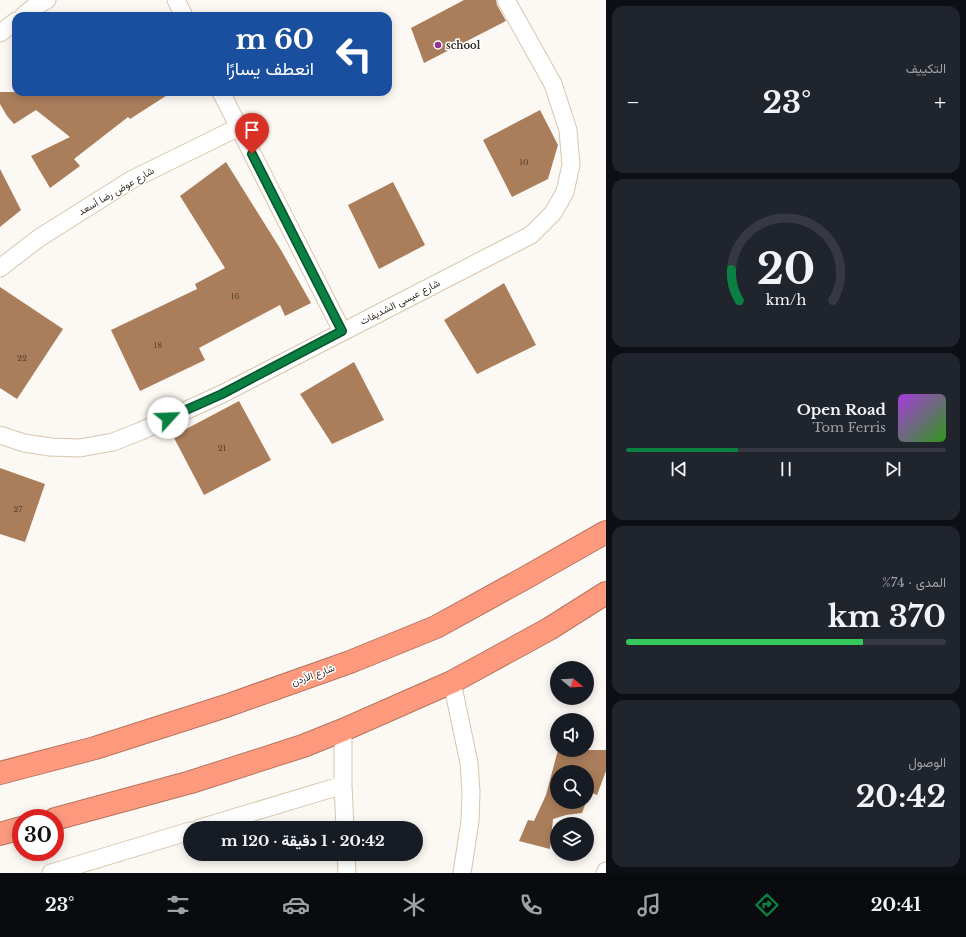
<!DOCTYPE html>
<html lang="ar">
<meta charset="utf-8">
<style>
:root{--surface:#171b24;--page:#20242c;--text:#f1f3f6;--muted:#9ea1a6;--line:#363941;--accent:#0b8043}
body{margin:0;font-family:"Libre Baskerville",Vazirmatn,serif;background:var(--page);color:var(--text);direction:rtl;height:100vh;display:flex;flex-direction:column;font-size:15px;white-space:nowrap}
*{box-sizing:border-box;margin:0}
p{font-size:13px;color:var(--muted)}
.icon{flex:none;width:22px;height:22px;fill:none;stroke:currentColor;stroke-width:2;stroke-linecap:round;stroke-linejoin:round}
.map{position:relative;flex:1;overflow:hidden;direction:ltr}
.drawer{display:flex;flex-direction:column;gap:6px;padding:6px;background:#0d0f14;width:360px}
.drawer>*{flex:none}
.top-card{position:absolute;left:12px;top:12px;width:380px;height:84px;border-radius:12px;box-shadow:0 2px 10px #0003;direction:rtl;background:#1a4fa0;color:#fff;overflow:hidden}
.needle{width:26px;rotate:108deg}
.fabs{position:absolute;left:550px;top:661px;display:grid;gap:8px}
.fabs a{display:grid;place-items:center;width:44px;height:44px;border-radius:50%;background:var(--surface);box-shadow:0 2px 10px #0003;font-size:20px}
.speed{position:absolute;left:12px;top:809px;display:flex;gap:8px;font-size:20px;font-weight:700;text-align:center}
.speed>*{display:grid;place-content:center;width:52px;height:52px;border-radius:50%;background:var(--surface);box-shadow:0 2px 10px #0003;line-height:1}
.speed .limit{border:6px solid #d22;background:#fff;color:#111}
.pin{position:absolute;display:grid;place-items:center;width:34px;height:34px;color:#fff;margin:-41px -17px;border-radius:50% 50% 50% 0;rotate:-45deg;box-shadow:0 0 4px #0007}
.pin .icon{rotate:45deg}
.me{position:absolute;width:44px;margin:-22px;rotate:65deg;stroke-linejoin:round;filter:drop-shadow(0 0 3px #0008)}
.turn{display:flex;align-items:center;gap:14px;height:84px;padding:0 12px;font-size:18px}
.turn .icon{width:52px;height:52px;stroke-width:2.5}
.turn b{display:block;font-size:28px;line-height:34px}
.big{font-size:30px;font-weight:800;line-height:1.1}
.drawer .widget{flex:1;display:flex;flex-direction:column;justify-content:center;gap:6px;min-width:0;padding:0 14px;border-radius:12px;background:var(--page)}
.drawer .dial{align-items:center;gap:0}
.dial svg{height:104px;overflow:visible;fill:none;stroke:var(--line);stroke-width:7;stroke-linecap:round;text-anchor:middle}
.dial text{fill:var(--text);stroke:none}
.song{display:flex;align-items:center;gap:12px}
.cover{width:48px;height:48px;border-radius:6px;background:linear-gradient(135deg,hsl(280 70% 55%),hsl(110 70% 35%))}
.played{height:4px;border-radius:2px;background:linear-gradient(90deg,var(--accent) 35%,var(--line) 35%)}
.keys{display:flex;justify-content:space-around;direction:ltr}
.heat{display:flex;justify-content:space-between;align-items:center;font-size:22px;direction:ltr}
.charge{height:6px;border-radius:3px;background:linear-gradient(90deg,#34c759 74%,var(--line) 0)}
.trip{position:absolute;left:183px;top:821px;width:240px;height:40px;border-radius:20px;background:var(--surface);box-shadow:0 2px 10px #0003;font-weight:800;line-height:40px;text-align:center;direction:rtl}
.tab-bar{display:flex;height:64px;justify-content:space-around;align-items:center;background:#090b0e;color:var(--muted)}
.tab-bar .icon{width:28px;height:28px}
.tab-bar .current{color:var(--accent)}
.tab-bar b{font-size:18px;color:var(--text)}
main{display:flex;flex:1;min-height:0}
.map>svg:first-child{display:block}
</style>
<main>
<section class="drawer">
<div class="widget"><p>التكييف</p>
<div class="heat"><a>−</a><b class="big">23°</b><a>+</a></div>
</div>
<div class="widget dial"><svg viewBox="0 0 100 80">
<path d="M14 69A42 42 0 1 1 86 69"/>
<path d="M14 69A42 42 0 0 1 8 45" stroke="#0b8043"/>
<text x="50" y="56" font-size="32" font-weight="700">20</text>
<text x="50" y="72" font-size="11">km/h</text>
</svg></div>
<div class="widget">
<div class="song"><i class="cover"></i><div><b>Open Road</b><p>Tom Ferris</p></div></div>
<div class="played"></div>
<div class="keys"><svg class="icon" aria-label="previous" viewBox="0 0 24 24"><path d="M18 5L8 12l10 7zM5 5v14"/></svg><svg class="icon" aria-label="pause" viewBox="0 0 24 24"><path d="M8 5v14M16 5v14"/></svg><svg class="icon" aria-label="next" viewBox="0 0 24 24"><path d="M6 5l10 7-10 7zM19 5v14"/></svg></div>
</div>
<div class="widget"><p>المدى · 74%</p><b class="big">370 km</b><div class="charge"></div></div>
<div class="widget"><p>الوصول</p><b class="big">20:42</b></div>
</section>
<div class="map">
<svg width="606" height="873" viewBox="0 0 606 873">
<rect width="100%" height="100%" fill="#fcf8f3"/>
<path fill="#ab7e5b" d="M 464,0 L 496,0 L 497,5 L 506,21 L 424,63 L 411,28 Z
M 0,92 L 172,92 L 130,119 L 128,117 L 74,159 L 80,166 L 50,188 L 31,156 L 70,137 L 36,110 L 14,124 L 7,116 L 0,104 Z
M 540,110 L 558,145 L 548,179 L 512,197 L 483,140 Z
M 226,162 L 281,250 L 311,303 L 285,316 L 280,305 L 199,348 L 205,360 L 140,391 L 111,330 L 197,289 L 195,284 L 225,268 L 180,196 Z
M 0,169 L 21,210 L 0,227 Z
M 393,182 L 425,245 L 379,269 L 348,205 Z
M 504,283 L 536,345 L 477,374 L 444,320 Z
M 0,287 L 63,329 L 17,399 L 0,388 Z
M 354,362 L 384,420 L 332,444 L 300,394 Z
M 239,401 L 271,460 L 204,495 L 173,436 Z
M 0,468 L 45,484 L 25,542 L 0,534 Z
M 558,750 L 606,750 L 606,771 L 597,795 L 589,792 L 587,798 L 587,772 L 557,772 L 557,802 L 586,802 L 582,813 L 566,815 L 553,819 L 550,849 L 519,841 L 528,820 L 534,821 L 546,795 Z"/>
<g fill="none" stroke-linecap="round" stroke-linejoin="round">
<defs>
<path id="street" d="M 176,0 L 184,16
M 23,16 L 34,7 L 47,0
M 0,33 L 16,21
M 221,92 L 342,331
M 0,268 L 39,238 L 131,180 L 239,127
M 0,435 L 24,443 L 50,447 L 80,448 L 113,442 L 141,431 L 222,394 L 531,235 L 553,213 L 565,192 L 571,165 L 568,130 L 553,84 L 506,0
M 452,682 L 469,763 L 471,792 L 470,821 L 462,873
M 343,730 L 343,785 L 345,828
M 200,828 L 343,785
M 346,854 L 347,873
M 51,873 L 190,831
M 605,873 L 606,871"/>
<path id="highway" d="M 0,773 L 95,748 L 226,706 L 350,662 L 436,627 L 525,578 L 606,532
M 55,819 L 191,782 L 303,746 L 343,730 L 452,682 L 549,629 L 606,593
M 0,834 L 21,828"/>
</defs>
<use href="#street" stroke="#d8c6ae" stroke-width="19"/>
<use href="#highway" stroke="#b7745e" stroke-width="24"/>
<use href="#street" stroke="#fff" stroke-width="17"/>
<use href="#highway" stroke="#fd9a7e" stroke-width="22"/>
</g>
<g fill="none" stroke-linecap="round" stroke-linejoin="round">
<defs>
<path id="route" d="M 168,418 L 222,394 L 342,331 L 252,154"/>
</defs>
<use href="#route" stroke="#07532c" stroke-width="10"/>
<use href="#route" stroke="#0b8043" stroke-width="7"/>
</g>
<circle fill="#932f95" stroke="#fff" stroke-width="1.5" cx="438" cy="45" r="4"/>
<g text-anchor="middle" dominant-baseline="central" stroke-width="3" stroke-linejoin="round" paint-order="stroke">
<g font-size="8" fill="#524131">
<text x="524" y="162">10</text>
<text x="235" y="296">16</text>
<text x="158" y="345">18</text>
<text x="22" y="358">22</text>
<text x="222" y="448">21</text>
<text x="18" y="509">27</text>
</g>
<g font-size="10" font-weight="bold" fill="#342d23" stroke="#fff" text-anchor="start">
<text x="446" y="45">school</text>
</g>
<g font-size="10" fill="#342d23" stroke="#fff">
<text transform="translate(116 191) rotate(-30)">شارع عوض رضا أسعد</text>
<text transform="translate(400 302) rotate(-27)">شارع عيسى الشديفات</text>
<text transform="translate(313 675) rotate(-20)">شارع الأردن</text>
</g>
</g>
</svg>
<div class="fabs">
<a><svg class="needle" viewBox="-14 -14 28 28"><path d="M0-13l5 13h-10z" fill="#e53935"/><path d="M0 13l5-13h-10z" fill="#9ea1a6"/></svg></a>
<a><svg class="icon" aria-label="sound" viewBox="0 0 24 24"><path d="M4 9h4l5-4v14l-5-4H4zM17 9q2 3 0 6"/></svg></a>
<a><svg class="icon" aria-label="search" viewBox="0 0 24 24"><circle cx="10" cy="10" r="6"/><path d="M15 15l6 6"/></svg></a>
<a><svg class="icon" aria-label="layers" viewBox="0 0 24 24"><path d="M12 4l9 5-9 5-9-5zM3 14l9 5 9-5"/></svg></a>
</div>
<div class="speed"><div class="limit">30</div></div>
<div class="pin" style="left:252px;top:154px;background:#d93025"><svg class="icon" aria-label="arrive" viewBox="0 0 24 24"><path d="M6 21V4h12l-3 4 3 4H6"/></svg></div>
<svg class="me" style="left:168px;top:418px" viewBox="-20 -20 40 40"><circle r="19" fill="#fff"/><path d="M0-13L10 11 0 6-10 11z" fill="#0b8043"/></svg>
<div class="trip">20:42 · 1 دقيقة · 120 m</div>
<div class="top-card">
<div class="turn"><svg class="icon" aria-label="left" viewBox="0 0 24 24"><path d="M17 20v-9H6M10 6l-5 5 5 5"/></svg><div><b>60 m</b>انعطف يسارًا</div></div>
</div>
</div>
</main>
<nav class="tab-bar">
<b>20:41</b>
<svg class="icon current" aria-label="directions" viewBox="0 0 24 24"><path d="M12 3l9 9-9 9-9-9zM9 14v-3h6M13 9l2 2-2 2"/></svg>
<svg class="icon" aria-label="music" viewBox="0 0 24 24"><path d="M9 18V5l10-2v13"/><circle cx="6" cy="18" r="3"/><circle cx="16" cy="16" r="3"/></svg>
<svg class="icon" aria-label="phone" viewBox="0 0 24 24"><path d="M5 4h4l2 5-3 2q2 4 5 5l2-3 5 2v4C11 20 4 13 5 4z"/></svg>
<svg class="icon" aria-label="climate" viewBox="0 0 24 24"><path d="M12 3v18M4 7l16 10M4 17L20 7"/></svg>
<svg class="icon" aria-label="car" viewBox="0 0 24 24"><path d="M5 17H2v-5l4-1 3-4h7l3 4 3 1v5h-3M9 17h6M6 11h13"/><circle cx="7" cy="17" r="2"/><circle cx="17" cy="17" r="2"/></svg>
<svg class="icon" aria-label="filters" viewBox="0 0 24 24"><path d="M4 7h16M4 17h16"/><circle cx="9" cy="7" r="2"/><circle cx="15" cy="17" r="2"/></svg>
<b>23°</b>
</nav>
